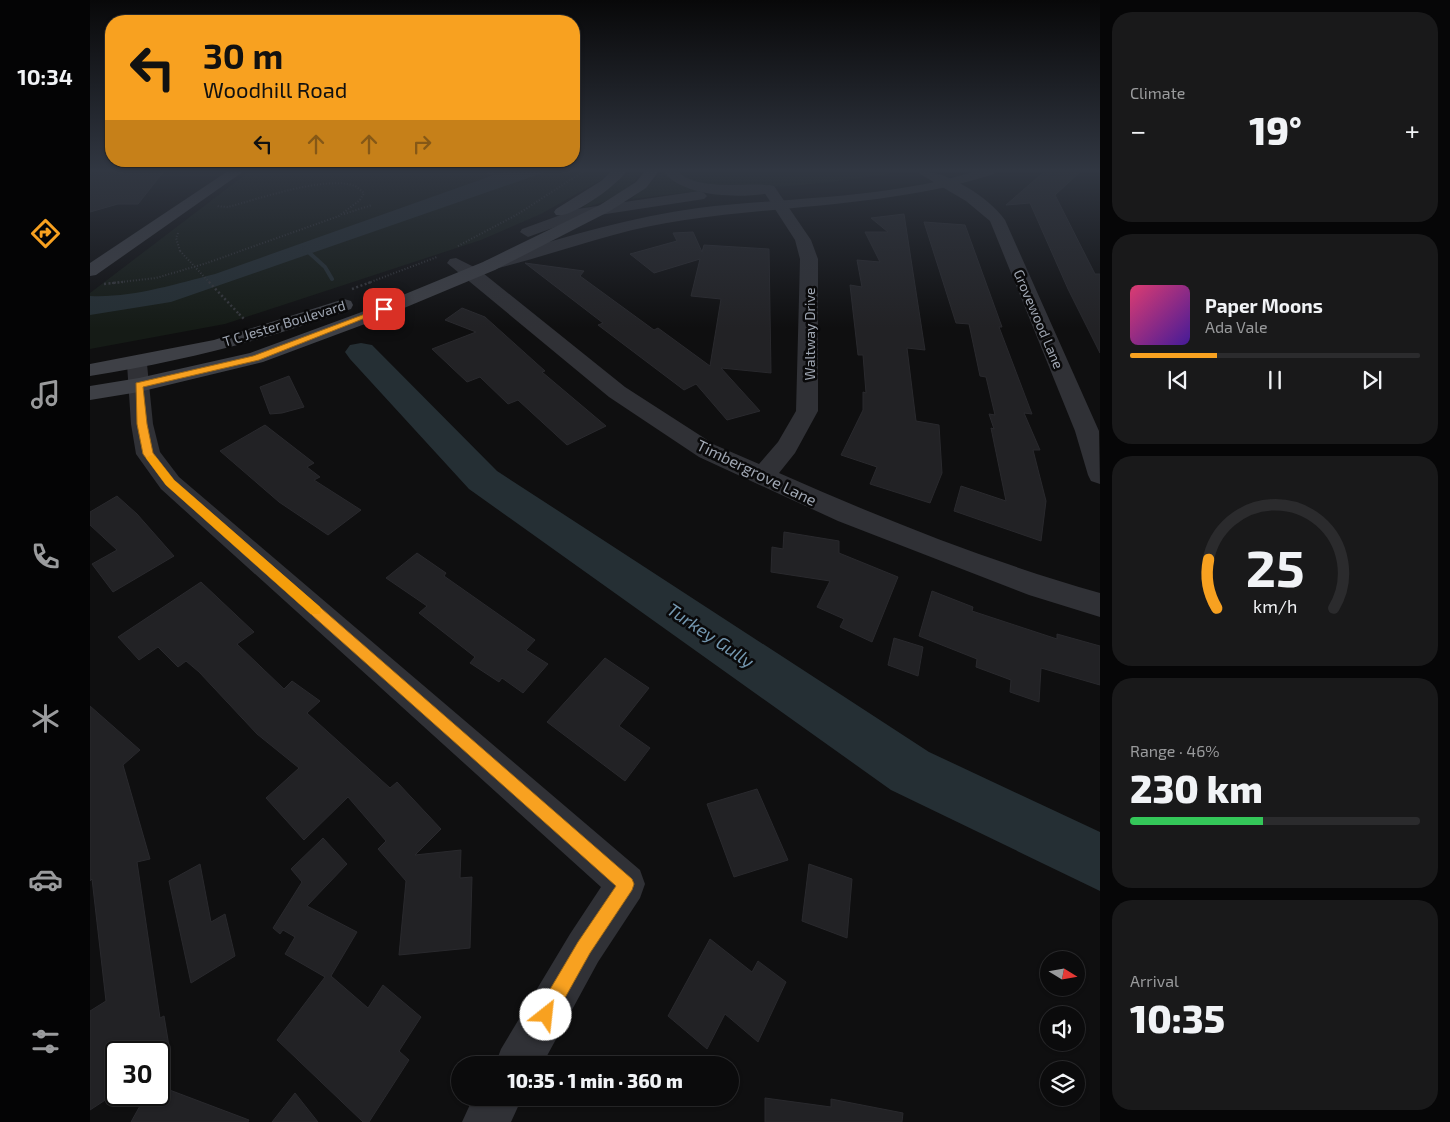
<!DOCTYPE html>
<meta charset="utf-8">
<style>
:root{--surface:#0b0b0c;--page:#19191a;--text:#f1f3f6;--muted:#9a9b9d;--line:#2b2b2d;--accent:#f8a120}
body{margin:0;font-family:"Exo 2",sans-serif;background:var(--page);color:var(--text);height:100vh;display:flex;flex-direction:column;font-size:19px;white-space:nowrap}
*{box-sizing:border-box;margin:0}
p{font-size:16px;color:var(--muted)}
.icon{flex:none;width:28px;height:28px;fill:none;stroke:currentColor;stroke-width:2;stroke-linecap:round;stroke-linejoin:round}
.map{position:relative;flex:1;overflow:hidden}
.side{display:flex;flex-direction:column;gap:12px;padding:12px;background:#060607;width:350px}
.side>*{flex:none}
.hud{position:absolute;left:15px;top:15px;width:475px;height:152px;border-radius:20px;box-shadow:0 1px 4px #0004,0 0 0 1px var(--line);background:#f8a120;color:#111;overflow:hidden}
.needle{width:32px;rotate:101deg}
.tools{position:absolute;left:950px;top:951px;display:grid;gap:10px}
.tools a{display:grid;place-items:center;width:45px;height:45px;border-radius:50%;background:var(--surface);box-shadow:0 1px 4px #0004,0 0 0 1px var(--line);font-size:25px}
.speed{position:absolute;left:15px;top:1041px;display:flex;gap:10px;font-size:25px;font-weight:700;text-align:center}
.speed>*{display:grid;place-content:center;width:65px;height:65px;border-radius:50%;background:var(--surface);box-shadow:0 1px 4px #0004,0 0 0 1px var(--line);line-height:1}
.speed .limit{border:2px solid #111;border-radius:8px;background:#fff;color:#111}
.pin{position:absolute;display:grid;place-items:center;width:42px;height:42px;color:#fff;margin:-21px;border-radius:10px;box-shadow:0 2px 8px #0006}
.me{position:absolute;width:55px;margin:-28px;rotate:29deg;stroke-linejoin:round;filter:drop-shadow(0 0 4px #0008)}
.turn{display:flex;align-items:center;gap:18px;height:105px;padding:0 15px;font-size:22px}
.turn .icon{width:65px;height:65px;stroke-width:2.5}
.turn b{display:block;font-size:35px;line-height:42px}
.lanes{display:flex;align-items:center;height:48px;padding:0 15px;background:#0003;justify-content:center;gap:25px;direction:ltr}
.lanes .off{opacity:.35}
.big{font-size:38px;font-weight:800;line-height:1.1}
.side .card{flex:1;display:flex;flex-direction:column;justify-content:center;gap:8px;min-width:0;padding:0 18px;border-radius:20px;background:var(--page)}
.side .dial{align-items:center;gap:0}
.dial svg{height:130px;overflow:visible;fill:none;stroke:var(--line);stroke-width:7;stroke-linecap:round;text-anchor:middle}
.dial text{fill:var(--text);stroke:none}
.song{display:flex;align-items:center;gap:15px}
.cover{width:60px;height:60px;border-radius:8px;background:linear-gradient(135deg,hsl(340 70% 55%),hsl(260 70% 35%))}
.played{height:5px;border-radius:2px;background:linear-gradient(90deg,var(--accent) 30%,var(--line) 30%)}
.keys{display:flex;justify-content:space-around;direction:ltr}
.heat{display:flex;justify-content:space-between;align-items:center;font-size:28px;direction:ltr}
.charge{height:8px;border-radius:4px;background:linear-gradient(90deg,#34c759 46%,var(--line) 0)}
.trip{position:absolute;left:361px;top:1056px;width:288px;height:50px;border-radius:25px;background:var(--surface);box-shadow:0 1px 4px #0004,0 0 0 1px var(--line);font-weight:800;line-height:50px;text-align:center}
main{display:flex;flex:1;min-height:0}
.menu{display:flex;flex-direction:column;width:90px;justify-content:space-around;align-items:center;background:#040405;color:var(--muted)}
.menu .icon{width:35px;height:35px}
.menu .selected{color:var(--accent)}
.menu b{font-size:22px;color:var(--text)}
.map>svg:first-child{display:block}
</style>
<main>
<nav class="menu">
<b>10:34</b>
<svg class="icon selected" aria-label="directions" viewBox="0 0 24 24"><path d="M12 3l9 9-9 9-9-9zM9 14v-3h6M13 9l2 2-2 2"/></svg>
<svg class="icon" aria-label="music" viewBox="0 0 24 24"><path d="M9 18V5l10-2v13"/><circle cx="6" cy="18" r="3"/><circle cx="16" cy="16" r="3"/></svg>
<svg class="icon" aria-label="phone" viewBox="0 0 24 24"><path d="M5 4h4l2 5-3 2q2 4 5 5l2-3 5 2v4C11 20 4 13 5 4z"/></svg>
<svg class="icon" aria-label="climate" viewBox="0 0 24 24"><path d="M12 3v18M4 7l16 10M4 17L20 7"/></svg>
<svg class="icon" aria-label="car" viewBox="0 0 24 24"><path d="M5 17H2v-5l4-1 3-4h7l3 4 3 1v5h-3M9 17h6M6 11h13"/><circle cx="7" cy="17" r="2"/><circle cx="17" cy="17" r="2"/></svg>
<svg class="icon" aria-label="filters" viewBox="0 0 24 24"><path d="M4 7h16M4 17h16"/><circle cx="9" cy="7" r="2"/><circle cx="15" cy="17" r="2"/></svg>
</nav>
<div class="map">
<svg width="1010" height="1122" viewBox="0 0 1010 1122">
<rect width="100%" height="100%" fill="#0f0f10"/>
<path fill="#151b16" d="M 160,171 L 527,171 L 451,214 L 391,240 L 135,324 L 0,349 L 0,293 Z
M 541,171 L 553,171 C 538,192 517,203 492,208 Z
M 584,171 L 814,171 C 773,179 612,204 584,171 Z
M 571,173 L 575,173 L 582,180 L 609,191 L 541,199 Z"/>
<path fill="#252f34" d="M 415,171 L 458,171 L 81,302 L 0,315 L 0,296 C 42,298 85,284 125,274 Z"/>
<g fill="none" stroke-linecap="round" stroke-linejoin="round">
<path stroke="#252f34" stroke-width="4" d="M 396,171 L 411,178
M 214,248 L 235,267 L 242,279"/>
<path fill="#252f34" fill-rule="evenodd" d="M 271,343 L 282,345 L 407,471 L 839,752 L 1010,832 L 1010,891 L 801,790 L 379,489 L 260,359 L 255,352 L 260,345 Z"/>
</g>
<path fill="#222225" stroke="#29292d" d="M 0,171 L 74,171 L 48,204 L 28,204 L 0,212 Z
M 955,171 L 991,171 L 965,195 L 1005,274 L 1010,274 L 1010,353 L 978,289 L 940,203 L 916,205 Z
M 814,214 L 835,350 L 817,348 L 826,421 L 849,425 L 852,473 L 840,503 L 780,484 L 787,467 L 751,455 L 773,410 L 773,392 L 776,393 L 773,355 L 768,355 L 760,285 L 772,287 L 767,260 L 790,262 L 775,232 L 798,232 L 781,218 Z
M 834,222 L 875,225 L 912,327 L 909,327 L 942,414 L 934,413 L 950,450 L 943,450 L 956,501 L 951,541 L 864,511 L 871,486 L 916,501 L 901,428 L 904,429 L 899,414 L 905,415 L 896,377 L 890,376 L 879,324 L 866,323 Z
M 603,232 L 612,252 L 614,245 L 679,249 L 681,373 L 631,368 L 670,411 L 637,420 L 606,384 L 594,390 L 508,325 L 513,323 L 435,263 L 494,271 L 490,276 L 564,330 L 568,328 L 620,366 L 631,299 L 601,296 L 610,259 L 564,273 L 540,254 L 587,241 L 583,233 Z
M 372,308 L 395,317 L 455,371 L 452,372 L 516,426 L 477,445 L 428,400 L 418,404 L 390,377 L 377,382 L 342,349 L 386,332 L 355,320 Z
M 199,376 L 214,407 L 192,413 L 180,414 L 170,387 Z
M 175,425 L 224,463 L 217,467 L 230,477 L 224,480 L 271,510 L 238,535 L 189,502 L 130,451 Z
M 27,496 L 47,514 L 84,556 L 23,592 L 2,564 L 27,550 L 0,525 L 0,512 Z
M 694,532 L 749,541 L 749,553 L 808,577 L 782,642 L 750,627 L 754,619 L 727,607 L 740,581 L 681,572 L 682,547 L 693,549 Z
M 327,553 L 356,573 L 354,576 L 445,640 L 436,650 L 458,664 L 433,693 L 412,678 L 409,682 L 380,663 L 385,657 L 329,613 L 337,606 L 296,578 Z
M 111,582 L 164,632 L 147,644 L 194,689 L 202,681 L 230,701 L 217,713 L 300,788 L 307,782 L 351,829 L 325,855 L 371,850 L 370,878 L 382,877 L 380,948 L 309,955 L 316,881 L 288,849 L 296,841 L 258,797 L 214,840 L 176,798 L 209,768 L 167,734 L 109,672 L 96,661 L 88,667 L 68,647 L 49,660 L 28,637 Z
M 842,591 L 883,607 L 882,611 L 967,639 L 967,634 L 1010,646 L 1010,685 L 951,668 L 949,702 L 920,692 L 921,680 L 886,667 L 887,659 L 829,636 Z
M 804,638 L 833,647 L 828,676 L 798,665 Z
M 515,658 L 559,688 L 529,726 L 560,748 L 535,781 L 457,722 Z
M 0,706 L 50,750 L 33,765 L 60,859 L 47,862 L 70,1018 L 74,1016 L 80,1052 L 26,1052 L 26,1093 L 0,1110 L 0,1011 L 16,1001 L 2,879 L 0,881 Z
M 667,789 L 698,860 L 644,877 L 617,804 Z
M 233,838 L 257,864 L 217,906 L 267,932 L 241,976 L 278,1008 L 293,985 L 331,1017 L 309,1051 L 319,1060 L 279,1122 L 273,1122 L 187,1040 L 235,977 L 195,954 L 205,937 L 193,930 L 190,934 L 183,928 L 212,882 L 201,869 Z
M 110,864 L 121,922 L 135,914 L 145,956 L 101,983 L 79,881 Z
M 719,864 L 762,879 L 757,938 L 712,921 Z
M 620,939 L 662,972 L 668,961 L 696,982 L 668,1042 L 635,1014 L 617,1049 L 578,1016 Z
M 69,1086 L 159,1120 L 158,1122 L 41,1122 L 56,1095 L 69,1095 Z
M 205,1093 L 228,1122 L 182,1122 Z
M 675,1098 L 741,1107 L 741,1099 L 813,1113 L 812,1122 L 675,1122 Z"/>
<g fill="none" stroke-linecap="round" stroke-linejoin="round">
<path stroke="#36383d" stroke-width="2" stroke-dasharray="1 2" stroke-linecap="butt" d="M 254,214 L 282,205
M 88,233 L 86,238 L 90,251
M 368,246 L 428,214 L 494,171
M 22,283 L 66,278 L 117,263 L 249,216 L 270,200 L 274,193 C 271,191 268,187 265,186 C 237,175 168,199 138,207 L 126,206
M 278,283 L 347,257"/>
<path stroke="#36383d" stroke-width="2.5" stroke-dasharray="2 2.5" stroke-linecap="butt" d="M 14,284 L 33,282
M 262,289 L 281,282
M 149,314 L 154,319"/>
<path fill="#303136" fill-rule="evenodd" d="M 825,171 C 853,168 899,197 915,220 L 1009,431 L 1010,484 L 1001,481 L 998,475 L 985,431 L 900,221 L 876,201 Z
M 679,185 L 684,186 L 721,240 L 728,259 L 728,411 L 705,453 L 689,473 C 793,519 900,562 1010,593 L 1010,617 L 939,595 L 748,521 L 609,457 L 519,397 L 357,263 L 360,259 L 366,258 L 388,269 L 535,387 L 625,445 L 669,464 L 688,442 L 706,411 L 710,259 L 705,240 L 672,189 Z
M 47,358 L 54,360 L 57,364 L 63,424 L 70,452 L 89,477 L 550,870 L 555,884 L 550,898 L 508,962 L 452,1065 L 405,1065 L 411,1049 L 480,934 L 511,887 L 71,489 L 46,454 L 41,424 L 37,364 L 40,360 Z
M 383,1098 L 432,1098 L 421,1122 L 372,1122 Z"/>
<path fill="#303136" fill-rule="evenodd" d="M 573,171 L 587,171 C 612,196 678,177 686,189 L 684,192 C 655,199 592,198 573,171 Z
M 886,171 L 906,171 L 904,174 C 804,206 698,205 595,220 C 528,229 466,254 401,270 L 395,269 L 392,265 L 395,261 C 465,240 535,218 608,208 C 700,197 797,199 886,171 Z
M 609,191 L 614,193 L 617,196 L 614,199 L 490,218 L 438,237 L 430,232 L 432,229 L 487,209 Z"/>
<path fill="#3e4046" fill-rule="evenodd" d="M 138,171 L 154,171 L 6,275 L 0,276 L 0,263 Z
M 522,171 L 537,171 C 528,184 482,219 466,215 L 464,212 L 466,209 L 511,181 Z
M 555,171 L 569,171 L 556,188 L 520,211 L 405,270 L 283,321 L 173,362 L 49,392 L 0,400 L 0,386 L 49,378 L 160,353 L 269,313 L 393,262 L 510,205 L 546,182 Z
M 254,299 L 261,301 L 263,305 L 261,309 C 176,340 89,362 0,376 L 0,364 L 124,340 Z"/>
<path stroke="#36383d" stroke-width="2" stroke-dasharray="1 2" stroke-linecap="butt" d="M 90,251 L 120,283"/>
<path stroke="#36383d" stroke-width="2.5" stroke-dasharray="2 2.5" stroke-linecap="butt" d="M 119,282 L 149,314"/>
</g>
<linearGradient id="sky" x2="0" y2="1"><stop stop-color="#080809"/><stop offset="0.52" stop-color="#313742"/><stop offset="1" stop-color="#313742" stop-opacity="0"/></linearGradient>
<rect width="1010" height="328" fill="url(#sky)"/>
<path fill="#f8a120" stroke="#a16915" d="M 291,308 L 298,309 L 169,360 L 53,387 L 57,424 L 63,453 L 84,480 L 542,879 L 544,884 L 542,890 L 500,953 L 462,1021 L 456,1024 L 449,1021 L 447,1015 L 449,1008 L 488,942 L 526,886 L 76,485 L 53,454 L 47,424 L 46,383 L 163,356 Z"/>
<path fill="#f59e0b" d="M 61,455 L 65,456 L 84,480 L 230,607 L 231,611 L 230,614 L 221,614 L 76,485 L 56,458 Z"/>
<g text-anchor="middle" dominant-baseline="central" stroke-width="5" stroke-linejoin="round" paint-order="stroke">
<g font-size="14" fill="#9fa6b2" stroke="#0a0a0b">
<text transform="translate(949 319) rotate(67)">Grovewood Lane</text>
<text transform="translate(194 323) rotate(-17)">T C Jester Boulevard</text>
<text transform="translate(719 334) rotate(-90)">Waltway Drive</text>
</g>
<g font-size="16" fill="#9fa6b2" stroke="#0a0a0b">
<text transform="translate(667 472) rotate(26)">Timbergrove Lane</text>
</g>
<g font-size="18" font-style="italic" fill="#7497af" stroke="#0a0a0b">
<text transform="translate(621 635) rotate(34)">Turkey Gully</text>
</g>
</g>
</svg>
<div class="tools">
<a><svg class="needle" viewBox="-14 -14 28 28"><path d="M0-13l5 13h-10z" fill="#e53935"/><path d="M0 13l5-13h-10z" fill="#9a9b9d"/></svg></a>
<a><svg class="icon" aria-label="sound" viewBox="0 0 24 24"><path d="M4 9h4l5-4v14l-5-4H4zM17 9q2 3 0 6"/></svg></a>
<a><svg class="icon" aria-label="layers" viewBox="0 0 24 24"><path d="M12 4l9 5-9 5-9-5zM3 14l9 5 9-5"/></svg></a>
</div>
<div class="speed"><div class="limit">30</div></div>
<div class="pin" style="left:294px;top:309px;background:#d93025"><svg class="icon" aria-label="arrive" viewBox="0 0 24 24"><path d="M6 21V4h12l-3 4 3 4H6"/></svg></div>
<svg class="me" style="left:456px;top:1015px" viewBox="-20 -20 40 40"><circle r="19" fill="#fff"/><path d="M0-13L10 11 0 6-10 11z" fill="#f8a120"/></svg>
<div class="trip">10:35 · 1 min · 360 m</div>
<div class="hud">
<div class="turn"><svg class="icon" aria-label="left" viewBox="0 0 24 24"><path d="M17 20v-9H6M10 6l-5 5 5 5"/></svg><div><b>30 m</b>Woodhill Road</div></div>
<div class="lanes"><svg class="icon" aria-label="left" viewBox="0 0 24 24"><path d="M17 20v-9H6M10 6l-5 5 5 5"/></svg><svg class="icon off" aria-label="ahead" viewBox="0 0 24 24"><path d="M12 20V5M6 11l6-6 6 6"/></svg><svg class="icon off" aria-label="ahead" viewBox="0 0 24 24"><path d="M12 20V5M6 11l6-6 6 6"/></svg><svg class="icon off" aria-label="right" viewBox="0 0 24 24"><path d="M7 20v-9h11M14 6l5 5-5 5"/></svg></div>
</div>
</div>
<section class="side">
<div class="card"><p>Climate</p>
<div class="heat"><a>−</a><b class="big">19°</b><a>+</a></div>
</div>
<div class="card">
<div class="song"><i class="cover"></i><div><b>Paper Moons</b><p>Ada Vale</p></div></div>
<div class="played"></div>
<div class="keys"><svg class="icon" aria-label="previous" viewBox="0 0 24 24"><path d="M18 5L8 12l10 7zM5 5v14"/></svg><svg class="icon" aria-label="pause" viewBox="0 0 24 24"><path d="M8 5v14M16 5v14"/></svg><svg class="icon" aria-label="next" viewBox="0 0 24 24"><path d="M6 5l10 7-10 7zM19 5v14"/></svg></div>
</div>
<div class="card dial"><svg viewBox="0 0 100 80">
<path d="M14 69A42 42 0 1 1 86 69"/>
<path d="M14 69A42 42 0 0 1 9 39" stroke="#f8a120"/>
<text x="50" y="56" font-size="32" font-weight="700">25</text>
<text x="50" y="72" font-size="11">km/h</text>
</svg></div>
<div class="card"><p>Range · 46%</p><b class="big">230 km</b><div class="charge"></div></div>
<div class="card"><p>Arrival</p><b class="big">10:35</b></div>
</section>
</main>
